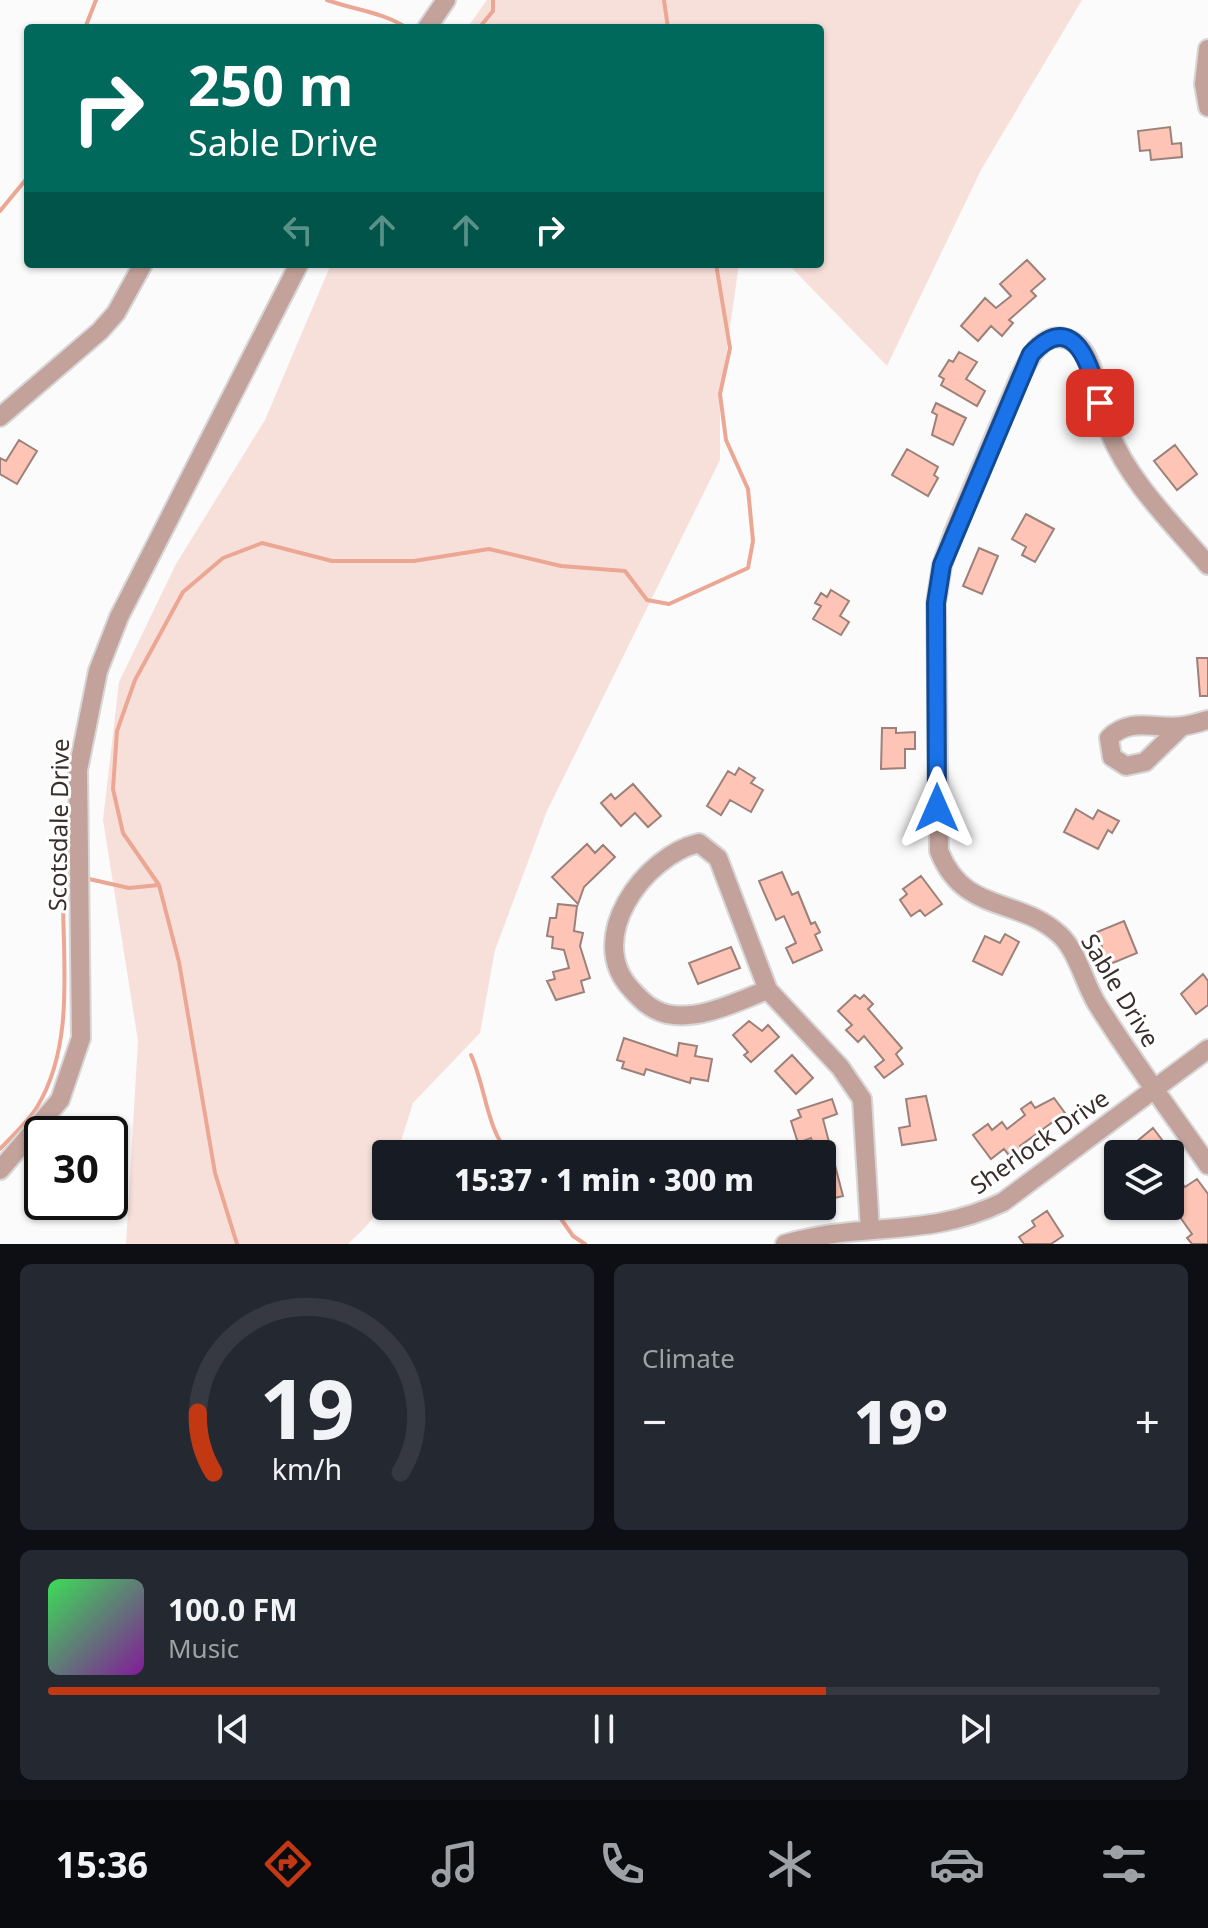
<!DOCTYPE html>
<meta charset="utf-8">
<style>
:root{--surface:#171b24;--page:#242831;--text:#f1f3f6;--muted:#9ea1a6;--line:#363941;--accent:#c23812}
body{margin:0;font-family:"Noto Sans",sans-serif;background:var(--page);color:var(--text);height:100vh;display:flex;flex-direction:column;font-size:30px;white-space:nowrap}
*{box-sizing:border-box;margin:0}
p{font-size:26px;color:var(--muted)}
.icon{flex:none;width:44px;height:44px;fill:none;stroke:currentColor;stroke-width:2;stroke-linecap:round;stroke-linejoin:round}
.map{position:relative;height:1244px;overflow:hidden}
.side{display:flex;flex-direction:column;gap:20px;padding:20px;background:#0d0f14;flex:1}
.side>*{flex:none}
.top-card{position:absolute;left:24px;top:24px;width:800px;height:244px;border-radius:8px;box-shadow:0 2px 6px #0004;background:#00695c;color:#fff;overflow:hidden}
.tools{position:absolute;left:1104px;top:1140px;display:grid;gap:16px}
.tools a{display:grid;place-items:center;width:80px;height:80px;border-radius:8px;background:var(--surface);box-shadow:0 2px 6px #0004;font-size:40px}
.speed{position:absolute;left:24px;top:1116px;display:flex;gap:16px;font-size:40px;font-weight:700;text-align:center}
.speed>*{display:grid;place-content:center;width:104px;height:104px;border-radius:50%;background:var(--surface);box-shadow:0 2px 6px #0004;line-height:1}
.speed .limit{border:4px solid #111;border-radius:12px;background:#fff;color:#111}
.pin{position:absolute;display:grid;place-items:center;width:68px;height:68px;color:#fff;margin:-34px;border-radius:16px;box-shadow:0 4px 12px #0006}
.me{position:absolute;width:88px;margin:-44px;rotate:0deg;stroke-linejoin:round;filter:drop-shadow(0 0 6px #0008)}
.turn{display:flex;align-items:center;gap:28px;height:168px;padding:0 32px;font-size:36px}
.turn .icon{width:104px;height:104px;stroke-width:2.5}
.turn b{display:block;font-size:56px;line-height:68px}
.lanes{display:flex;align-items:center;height:76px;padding:0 32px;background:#0003;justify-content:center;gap:40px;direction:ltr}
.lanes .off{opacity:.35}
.big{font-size:60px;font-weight:800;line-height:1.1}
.side .card{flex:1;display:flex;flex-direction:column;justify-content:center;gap:12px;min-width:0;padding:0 28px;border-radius:12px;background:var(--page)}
.side .dial{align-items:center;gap:0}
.dial svg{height:208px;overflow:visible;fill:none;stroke:var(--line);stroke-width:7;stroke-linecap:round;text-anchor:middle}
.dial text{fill:var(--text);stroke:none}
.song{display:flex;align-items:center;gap:24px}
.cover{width:96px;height:96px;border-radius:12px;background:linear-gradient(135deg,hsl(130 70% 55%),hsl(290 70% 35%))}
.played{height:8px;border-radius:4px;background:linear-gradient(90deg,var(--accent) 70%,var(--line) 70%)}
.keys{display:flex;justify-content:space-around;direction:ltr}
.heat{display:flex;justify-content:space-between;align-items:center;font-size:44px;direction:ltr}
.side .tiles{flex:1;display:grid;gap:20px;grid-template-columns:1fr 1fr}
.card:last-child{grid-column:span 2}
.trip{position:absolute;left:372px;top:1140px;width:464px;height:80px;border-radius:8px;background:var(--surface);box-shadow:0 2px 6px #0004;font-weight:800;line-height:80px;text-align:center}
.tab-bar{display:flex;height:128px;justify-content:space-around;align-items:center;background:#090b0e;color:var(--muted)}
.tab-bar .icon{width:56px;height:56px}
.tab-bar .active{color:var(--accent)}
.tab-bar b{font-size:36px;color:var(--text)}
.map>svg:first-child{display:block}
</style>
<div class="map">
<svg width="1208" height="1244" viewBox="0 0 1208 1244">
<rect width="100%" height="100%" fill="#fbfbfb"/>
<path fill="#f8e0da" d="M 487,0 L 1082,0 L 981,170 L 887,366 L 788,264 L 820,264 L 820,28 L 467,28 Z
M 331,264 L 739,264 L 720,398 L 720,460 L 547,811 L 495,950 L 480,1033 L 413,1103 L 397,1154 L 386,1154 C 386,1204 385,1210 348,1244 L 126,1244 L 138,1041 L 103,820 L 119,682 L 176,564 L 265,420 Z"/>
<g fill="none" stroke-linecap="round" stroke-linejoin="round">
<path stroke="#eca694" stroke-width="4" d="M 327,0 C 355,10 383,12 407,28
M 664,0 L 668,28
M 85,28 L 96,0
M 479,28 L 493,11 L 493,0
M 0,211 L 28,177
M 89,879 L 129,888 L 159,885
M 471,1055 C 485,1085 487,1130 509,1154
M 0,1149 C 12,1136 28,1122 37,1107 C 76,1043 62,958 63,887 L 67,882
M 552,1206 L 573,1236 L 585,1244
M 237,1244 L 215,1173 L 179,962 L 159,885 L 123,833 L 113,789 L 117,731 L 135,680 L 183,592 L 223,558 L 262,543 L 332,561 L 414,561 L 489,549 L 561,566 L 625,571 L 647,600 L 669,604 L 748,568 L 753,541 L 748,489 L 726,440 L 720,394 L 730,348 L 716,264"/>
</g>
<path fill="#fec4b5" stroke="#9b817a" stroke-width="2" d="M 1170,127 L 1172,144 L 1181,143 L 1182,157 L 1151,160 L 1150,150 L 1140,151 L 1138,131 Z
M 1027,260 L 1045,279 L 1031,291 L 1036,296 L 1009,320 L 1013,323 L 1002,336 L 991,326 L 978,341 L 961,326 L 985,298 L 996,308 L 1011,296 L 1000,284 Z
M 959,352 L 977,362 L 966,379 L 985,391 L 977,406 L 941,385 L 944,379 L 939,376 L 949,360 L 953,362 Z
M 936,403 L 966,418 L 953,445 L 932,435 L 937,415 L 932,412 Z
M 19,440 L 37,451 L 17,484 L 0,474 L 0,458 L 6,461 Z
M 1175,445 L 1197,474 L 1177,490 L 1154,461 Z
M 907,449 L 938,467 L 934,475 L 938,478 L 928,496 L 892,475 Z
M 1026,514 L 1054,529 L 1035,562 L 1022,555 L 1026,547 L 1012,539 Z
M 979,548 L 998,556 L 982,594 L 963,586 Z
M 831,590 L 849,601 L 840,616 L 849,622 L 841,635 L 813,619 L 821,606 L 815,603 L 821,593 L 827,597 Z
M 1197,658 L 1208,658 L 1208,696 L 1200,696 Z
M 882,728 L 896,728 L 896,733 L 915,732 L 915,749 L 905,749 L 905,768 L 881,769 Z
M 739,768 L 755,778 L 751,783 L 763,790 L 751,812 L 730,800 L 721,815 L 707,806 L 728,771 L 735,775 Z
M 633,784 L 661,816 L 648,827 L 635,813 L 621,826 L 601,803 L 611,794 L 615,799 Z
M 1076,809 L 1093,819 L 1098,810 L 1119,821 L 1112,833 L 1108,830 L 1098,849 L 1064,832 Z
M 587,844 L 595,853 L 603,845 L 615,857 L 584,887 L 578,904 L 552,877 Z
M 782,872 L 792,895 L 798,892 L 811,924 L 815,922 L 820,932 L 815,935 L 822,950 L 793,963 L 786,948 L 796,943 L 784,916 L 776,920 L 759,881 Z
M 921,876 L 942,904 L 925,916 L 920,910 L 911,916 L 900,900 L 907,894 L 903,889 Z
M 558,904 L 577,906 L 574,931 L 583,933 L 580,946 L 590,978 L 581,981 L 584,992 L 556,1000 L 547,981 L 555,979 L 553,972 L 569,968 L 564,950 L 552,948 L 553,937 L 547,936 L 550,918 L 556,918 Z
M 1124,921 L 1137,953 L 1108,965 L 1097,932 Z
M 1005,934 L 1019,942 L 1002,975 L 973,961 L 985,936 L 1000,943 Z
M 731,947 L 740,968 L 698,984 L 689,963 Z
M 1203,974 L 1208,981 L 1208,1005 L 1196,1014 L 1181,994 Z
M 855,995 L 860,999 L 864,995 L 873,1004 L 868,1009 L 902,1048 L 896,1054 L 903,1064 L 884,1078 L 875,1067 L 884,1060 L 864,1036 L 858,1042 L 846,1030 L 852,1025 L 838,1011 Z
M 749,1021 L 762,1031 L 768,1025 L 779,1037 L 751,1062 L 744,1055 L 748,1052 L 733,1035 Z
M 624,1038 L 677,1056 L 679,1043 L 697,1046 L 695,1056 L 712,1059 L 708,1081 L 691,1078 L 690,1083 L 646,1069 L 644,1075 L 622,1068 L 624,1062 L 617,1060 Z
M 792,1055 L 813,1078 L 796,1094 L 775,1071 Z
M 926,1096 L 936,1140 L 902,1145 L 899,1128 L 910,1126 L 906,1099 Z
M 1054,1098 L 1065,1113 L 1020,1146 L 1022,1149 L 1011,1158 L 1004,1149 L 991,1159 L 973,1135 L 988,1124 L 992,1130 L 1002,1122 L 1007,1129 L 1025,1115 L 1021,1109 L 1031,1102 L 1035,1108 Z
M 832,1099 L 837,1114 L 823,1119 L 843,1196 L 822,1201 L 822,1144 L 814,1147 L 811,1138 L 798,1143 L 791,1121 L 801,1117 L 798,1110 Z
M 1153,1128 L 1166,1145 L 1171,1142 L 1180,1154 L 1134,1154 L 1129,1148 Z
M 1170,1167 L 1185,1187 L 1197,1179 L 1208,1194 L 1208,1244 L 1192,1244 L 1187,1238 L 1192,1234 L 1170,1203 Z
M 1047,1211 L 1063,1236 L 1051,1244 L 1024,1244 L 1019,1237 L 1035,1226 L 1032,1221 Z"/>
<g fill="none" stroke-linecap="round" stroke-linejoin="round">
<defs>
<path id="minor" d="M 427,28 L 446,0
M 1208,49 L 1204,84 L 1208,107
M 0,417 L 100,331 L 116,313 L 143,264
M 1208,565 C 1173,524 1129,482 1109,431 C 1099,407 1096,352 1072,341 C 1043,327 1029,358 1019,379 L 954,532 L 942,565 L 936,603 L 939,851 C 964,915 1018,896 1060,935 C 1078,952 1084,983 1097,1004 C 1132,1060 1171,1112 1208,1165
M 1181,727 L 1145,762 L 1126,766 L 1112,757 L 1109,738 C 1130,716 1156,730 1183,726 C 1191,725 1200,722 1208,720
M 768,990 L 718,858 L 699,843 C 644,856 583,939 632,990 C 642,1001 651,1010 667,1014 C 701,1021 737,1001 768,990 L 840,1067 L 862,1099 L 870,1230
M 0,1170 L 60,1100 L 81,1038 L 78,770 L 98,671 L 119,617 L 299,264
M 785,1244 C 863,1221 927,1239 1003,1202 L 1208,1049"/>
</defs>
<use href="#minor" stroke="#d8d6d6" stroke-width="22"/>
<use href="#minor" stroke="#c2a29a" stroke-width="18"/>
</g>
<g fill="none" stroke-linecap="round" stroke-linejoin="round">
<defs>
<path id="route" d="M 937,808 L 936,603 L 942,565 L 1031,354 C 1075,307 1091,368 1100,403"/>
</defs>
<use href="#route" stroke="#114b97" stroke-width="20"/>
<use href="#route" stroke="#1a73e8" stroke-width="14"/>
</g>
<g text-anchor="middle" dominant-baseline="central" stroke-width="6" stroke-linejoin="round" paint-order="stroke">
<g font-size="24" fill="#392e2b" stroke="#fff">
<text transform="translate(58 825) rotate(-89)">Scotsdale Drive</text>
<text transform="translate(1121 990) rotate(59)">Sable Drive</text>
<text transform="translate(1039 1141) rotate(-35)">Sherlock Drive</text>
</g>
</g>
</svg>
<div class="tools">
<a><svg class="icon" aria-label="layers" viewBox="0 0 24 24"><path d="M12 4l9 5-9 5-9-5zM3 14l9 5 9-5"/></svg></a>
</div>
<div class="speed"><div class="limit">30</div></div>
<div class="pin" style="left:1100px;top:403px;background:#d93025"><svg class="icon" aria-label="arrive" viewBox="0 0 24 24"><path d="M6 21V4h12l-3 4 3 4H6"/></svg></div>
<svg class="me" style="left:937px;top:808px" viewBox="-20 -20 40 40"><path d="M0-17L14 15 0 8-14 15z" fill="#1a73e8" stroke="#fff" stroke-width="4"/></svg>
<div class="trip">15:37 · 1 min · 300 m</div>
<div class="top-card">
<div class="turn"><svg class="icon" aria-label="right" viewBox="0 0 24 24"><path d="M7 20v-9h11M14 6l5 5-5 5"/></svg><div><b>250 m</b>Sable Drive</div></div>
<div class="lanes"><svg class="icon off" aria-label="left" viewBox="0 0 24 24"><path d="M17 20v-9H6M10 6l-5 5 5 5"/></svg><svg class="icon off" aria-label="ahead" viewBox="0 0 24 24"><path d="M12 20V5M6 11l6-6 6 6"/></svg><svg class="icon off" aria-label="ahead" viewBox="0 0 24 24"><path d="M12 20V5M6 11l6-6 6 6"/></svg><svg class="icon" aria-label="right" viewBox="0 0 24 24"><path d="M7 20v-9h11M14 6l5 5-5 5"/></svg></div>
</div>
</div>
<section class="side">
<div class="tiles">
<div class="card dial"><svg viewBox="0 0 100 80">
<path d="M14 69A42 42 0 1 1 86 69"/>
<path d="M14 69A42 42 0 0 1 8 46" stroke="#c23812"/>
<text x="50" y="56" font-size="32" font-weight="700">19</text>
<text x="50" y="72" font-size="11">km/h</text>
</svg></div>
<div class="card"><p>Climate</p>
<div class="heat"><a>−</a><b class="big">19°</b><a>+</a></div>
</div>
<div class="card">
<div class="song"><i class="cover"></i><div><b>100.0 FM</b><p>Music</p></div></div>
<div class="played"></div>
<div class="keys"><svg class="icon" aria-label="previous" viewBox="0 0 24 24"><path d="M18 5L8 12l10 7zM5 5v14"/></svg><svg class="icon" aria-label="pause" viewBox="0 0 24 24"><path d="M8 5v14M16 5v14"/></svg><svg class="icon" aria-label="next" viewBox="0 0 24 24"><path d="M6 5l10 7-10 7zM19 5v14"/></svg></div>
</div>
</div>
</section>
<nav class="tab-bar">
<b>15:36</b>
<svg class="icon active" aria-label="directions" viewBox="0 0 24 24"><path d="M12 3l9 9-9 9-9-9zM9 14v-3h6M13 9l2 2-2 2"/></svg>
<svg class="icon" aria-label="music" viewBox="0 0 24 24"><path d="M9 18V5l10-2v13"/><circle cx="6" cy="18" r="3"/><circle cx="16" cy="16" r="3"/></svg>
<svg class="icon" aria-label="phone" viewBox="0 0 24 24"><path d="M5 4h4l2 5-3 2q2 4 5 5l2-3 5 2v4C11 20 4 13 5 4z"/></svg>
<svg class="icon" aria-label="climate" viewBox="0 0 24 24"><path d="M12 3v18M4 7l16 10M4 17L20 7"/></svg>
<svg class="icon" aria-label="car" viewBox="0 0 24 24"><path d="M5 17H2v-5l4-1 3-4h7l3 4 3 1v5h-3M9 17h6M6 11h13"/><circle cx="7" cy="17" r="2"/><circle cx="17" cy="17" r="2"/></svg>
<svg class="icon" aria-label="filters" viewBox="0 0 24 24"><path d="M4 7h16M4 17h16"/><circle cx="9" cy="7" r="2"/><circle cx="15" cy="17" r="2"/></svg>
</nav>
